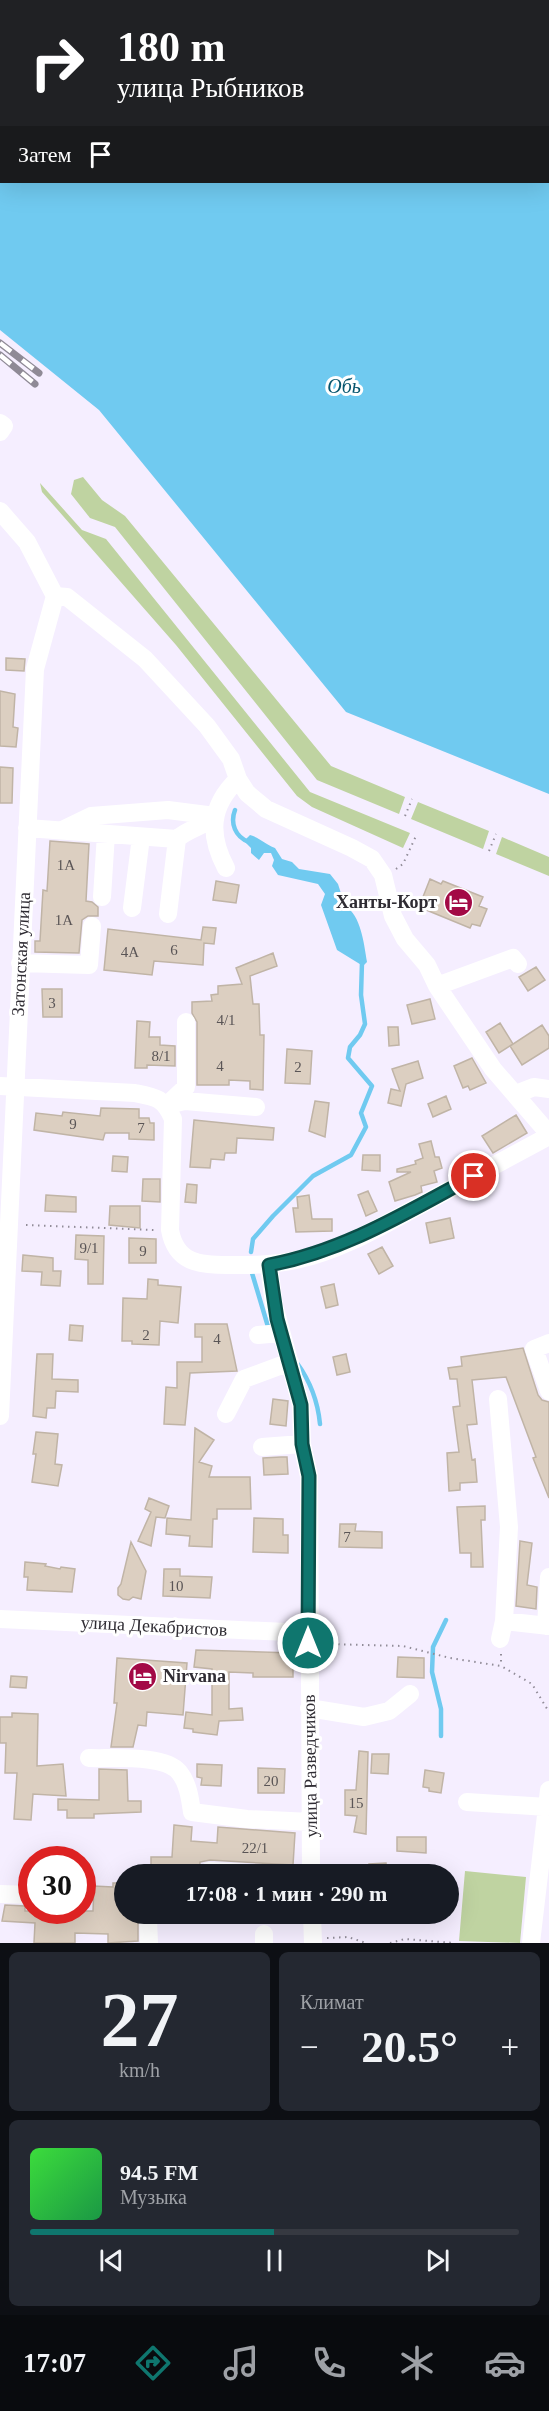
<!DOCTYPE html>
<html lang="ru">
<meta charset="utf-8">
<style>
:root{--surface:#171b24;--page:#242831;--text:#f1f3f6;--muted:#9ea1a6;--line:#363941;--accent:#0f766e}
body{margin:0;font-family:Georgia,serif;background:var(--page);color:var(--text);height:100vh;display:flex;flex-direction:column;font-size:22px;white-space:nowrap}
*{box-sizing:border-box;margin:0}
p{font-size:20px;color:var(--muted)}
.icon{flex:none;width:33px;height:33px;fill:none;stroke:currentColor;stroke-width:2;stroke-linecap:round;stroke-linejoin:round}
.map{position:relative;height:1943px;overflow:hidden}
.side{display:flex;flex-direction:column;gap:9px;padding:9px;background:#0d0f14;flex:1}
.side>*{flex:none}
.banner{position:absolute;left:0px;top:0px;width:549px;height:183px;box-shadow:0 6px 24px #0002;background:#202124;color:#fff;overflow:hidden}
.speed{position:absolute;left:18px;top:1846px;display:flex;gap:12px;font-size:30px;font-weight:700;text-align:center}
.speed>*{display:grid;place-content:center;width:78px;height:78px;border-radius:50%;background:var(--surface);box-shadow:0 6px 24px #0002;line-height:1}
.speed .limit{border:9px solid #d22;background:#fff;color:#111}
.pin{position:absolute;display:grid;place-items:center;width:51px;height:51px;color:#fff;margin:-26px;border:3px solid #fff;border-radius:50%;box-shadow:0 2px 6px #0007}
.me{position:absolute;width:66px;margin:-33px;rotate:0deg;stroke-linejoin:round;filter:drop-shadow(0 0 4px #0008)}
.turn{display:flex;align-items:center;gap:21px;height:126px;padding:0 18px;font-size:27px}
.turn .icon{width:78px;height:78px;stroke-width:2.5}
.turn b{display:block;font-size:42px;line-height:51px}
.then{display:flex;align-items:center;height:57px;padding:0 18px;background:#0003;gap:12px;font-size:22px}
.big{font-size:45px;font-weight:600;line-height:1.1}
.side .card{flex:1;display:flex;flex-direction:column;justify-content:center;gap:9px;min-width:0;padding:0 21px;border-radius:9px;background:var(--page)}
.side .dial{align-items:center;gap:0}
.dial b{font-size:78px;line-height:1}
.song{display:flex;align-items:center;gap:18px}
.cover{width:72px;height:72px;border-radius:9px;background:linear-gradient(135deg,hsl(120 70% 55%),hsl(140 70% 35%))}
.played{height:6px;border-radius:3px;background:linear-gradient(90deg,var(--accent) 50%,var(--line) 50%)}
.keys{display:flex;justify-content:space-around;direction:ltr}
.heat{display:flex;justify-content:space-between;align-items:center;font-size:33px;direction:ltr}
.side .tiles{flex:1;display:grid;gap:9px;grid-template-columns:1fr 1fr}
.card:last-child{grid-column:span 2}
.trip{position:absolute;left:114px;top:1864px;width:345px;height:60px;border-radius:30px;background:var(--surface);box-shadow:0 6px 24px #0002;font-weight:600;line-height:60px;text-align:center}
.menu{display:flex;height:96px;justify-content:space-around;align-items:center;background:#090b0e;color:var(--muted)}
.menu .icon{width:42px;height:42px}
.menu .active{color:var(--accent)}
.menu b{font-size:27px;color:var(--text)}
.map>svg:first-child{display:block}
</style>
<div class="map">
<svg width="549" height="1943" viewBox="0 0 549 1943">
<rect width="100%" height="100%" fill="#f5eeff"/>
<path fill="#bfd3a1" d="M 83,477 L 102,500 L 125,516 L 331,766 L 405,797 L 399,814 L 317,780 L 115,527 L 90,518 L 71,494 L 74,480 Z
M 40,483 L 82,530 L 106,539 L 310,792 L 410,833 L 403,848 L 312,807 L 297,796 L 176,645 L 42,492 Z
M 418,802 L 489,831 L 483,849 L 411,819 Z
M 502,837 L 549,857 L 549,876 L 496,854 Z
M 465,1871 L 526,1877 L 520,1943 L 459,1941 Z"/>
<path fill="#70caf0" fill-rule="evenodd" d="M 0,0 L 549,0 L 549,794 L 346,712 L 99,410 L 0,330 ZM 2,2 L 548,2 L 548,182 L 2,182 Z
M 250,835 C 260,838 265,844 275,848 L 282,859 L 292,862 L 299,869 L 330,874 L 338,884 L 345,906 C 361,915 364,944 367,962 L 363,966 L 337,950 L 321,905 L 325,894 L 318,884 L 278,875 L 272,866 L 274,860 L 271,853 L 264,853 L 259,860 L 251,853 L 251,848 L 244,841 Z"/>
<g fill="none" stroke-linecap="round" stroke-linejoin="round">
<path stroke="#70caf0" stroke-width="4.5" d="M 235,810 C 230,823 235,837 249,842
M 251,1252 L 253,1239 L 273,1216 L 313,1176 L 351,1155 L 366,1127 L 361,1113 L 372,1086 L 348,1058 L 350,1047 L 360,1035 L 365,1024 L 361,995 L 362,962
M 252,1273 L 269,1330
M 297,1363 C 310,1381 318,1403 320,1424
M 441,1736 L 441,1709 L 432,1672 L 433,1647 L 446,1620"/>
</g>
<path fill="#dccfc1" stroke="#c0b4a6" stroke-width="1.5" d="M 6,658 L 25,659 L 24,671 L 6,670 Z
M 0,691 L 15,694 L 13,727 L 18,728 L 16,747 L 0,746 Z
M 0,767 L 13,768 L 12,803 L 0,803 Z
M 50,841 L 89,844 L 86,901 L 92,902 L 98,907 L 98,916 L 88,916 L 82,920 L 79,953 L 35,952 L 35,941 L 40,941 L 43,890 L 47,891 Z
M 430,879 L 441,884 L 443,881 L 483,897 L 479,906 L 487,909 L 480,926 L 472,924 L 470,928 L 419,907 Z
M 216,881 L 239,885 L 236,903 L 213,900 Z
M 203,927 L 216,928 L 214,944 L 204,943 L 203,965 L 154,961 L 152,975 L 104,970 L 108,929 L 201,940 Z
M 273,953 L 277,966 L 250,976 L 253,1004 L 259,1004 L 260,1035 L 264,1035 L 263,1090 L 250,1089 L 250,1081 L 229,1080 L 229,1085 L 197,1085 L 197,1022 L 192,1013 L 192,1002 L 212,1001 L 211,995 L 218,994 L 218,986 L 242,984 L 236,968 Z
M 536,967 L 545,980 L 528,991 L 519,977 Z
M 42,989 L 62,989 L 62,1017 L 43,1017 Z
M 430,999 L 435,1019 L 412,1024 L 407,1005 Z
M 137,1021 L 150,1022 L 149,1037 L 160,1037 L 160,1045 L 175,1046 L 175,1066 L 147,1065 L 147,1068 L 135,1068 Z
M 500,1023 L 513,1044 L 499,1053 L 486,1032 Z
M 542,1025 L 549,1036 L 549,1048 L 522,1065 L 510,1046 Z
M 388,1027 L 398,1027 L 399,1045 L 389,1046 Z
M 287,1049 L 312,1051 L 310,1084 L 285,1083 Z
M 472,1058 L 486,1083 L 470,1090 L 468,1086 L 463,1088 L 454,1066 Z
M 418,1061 L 423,1078 L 406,1084 L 401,1106 L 388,1103 L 391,1089 L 400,1091 L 392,1069 Z
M 446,1096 L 451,1109 L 433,1117 L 428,1104 Z
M 315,1101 L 329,1103 L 325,1137 L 309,1131 Z
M 101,1108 L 139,1109 L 139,1118 L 149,1118 L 150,1123 L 154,1123 L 154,1140 L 129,1139 L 129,1133 L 105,1133 L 103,1140 L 34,1130 L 36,1113 L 62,1116 L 63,1112 L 100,1116 Z
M 516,1115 L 527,1133 L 493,1153 L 482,1136 Z
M 194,1120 L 274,1128 L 273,1140 L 237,1138 L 236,1153 L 225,1153 L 224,1160 L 211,1159 L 210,1168 L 190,1167 Z
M 431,1141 L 435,1157 L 439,1157 L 442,1168 L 434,1171 L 437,1182 L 421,1186 L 422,1192 L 415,1195 L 395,1201 L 389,1182 L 411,1172 L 397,1172 L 397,1169 L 416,1164 L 415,1161 L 423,1158 L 419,1144 Z
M 363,1155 L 380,1155 L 380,1171 L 362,1170 Z
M 113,1156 L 128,1157 L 127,1172 L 112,1171 Z
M 143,1179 L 160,1179 L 160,1202 L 142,1201 Z
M 187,1184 L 197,1185 L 196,1203 L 185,1202 Z
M 368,1191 L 377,1211 L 366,1216 L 358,1195 Z
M 46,1195 L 76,1197 L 76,1212 L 45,1211 Z
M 309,1195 L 312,1219 L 332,1219 L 332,1231 L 296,1232 L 293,1208 L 298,1208 L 297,1197 Z
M 110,1206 L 140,1206 L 140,1228 L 109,1225 Z
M 450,1218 L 454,1238 L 430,1243 L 426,1223 Z
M 76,1235 L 104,1236 L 103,1284 L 88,1284 L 88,1260 L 75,1259 Z
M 129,1238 L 156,1239 L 156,1263 L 129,1263 Z
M 382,1247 L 393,1266 L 379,1274 L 368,1254 Z
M 23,1255 L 53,1258 L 53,1271 L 61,1271 L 60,1286 L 41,1285 L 42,1272 L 22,1271 Z
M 148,1279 L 158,1280 L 158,1285 L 181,1287 L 178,1323 L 160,1321 L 159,1345 L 132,1344 L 132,1341 L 122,1341 L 123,1298 L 147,1299 Z
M 334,1284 L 338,1305 L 326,1308 L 321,1287 Z
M 195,1324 L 227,1324 L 237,1371 L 190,1373 L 185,1425 L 164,1424 L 166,1387 L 177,1388 L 177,1362 L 202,1362 L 202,1337 L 195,1337 Z
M 70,1325 L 83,1326 L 82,1341 L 69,1340 Z
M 523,1348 L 538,1395 L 542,1400 L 549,1402 L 549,1498 L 533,1458 L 536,1457 L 506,1377 L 472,1380 L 477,1424 L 467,1425 L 472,1460 L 475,1459 L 477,1482 L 460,1483 L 460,1490 L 449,1491 L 447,1453 L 459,1452 L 453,1407 L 460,1406 L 457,1379 L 450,1379 L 448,1368 L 462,1366 L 461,1357 Z
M 37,1354 L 53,1354 L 52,1379 L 78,1380 L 78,1392 L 56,1391 L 55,1408 L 47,1408 L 46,1418 L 33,1416 Z
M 346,1354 L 350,1372 L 337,1375 L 333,1357 Z
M 273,1399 L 288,1401 L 286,1426 L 270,1424 Z
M 195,1428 L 214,1440 L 199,1462 L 212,1466 L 209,1477 L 250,1477 L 251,1509 L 217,1509 L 217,1519 L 213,1519 L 212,1547 L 189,1546 L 190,1536 L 166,1534 L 167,1518 L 191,1520 Z
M 36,1432 L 58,1434 L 55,1464 L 62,1465 L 58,1486 L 32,1482 L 36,1454 L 33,1454 Z
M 281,1457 L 287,1457 L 288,1474 L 264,1475 L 263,1458 Z
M 149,1498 L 169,1506 L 165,1518 L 156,1517 L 151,1546 L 138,1541 L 151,1512 L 145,1509 Z
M 485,1506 L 485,1520 L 481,1520 L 483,1567 L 471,1567 L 471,1553 L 460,1553 L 457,1507 Z
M 254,1518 L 283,1519 L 283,1535 L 288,1535 L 288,1553 L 253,1552 Z
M 340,1524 L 356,1524 L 355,1531 L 382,1532 L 382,1548 L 339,1547 Z
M 520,1541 L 532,1543 L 527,1585 L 537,1587 L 536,1609 L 516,1606 Z
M 131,1542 L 146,1571 L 141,1599 L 133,1597 L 129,1600 L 123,1599 L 118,1595 L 118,1588 L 121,1584 Z
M 25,1562 L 46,1564 L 45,1566 L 60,1569 L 61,1567 L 75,1569 L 72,1592 L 27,1590 L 28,1577 L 24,1577 Z
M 164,1569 L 180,1569 L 180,1576 L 212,1577 L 210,1598 L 163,1596 Z
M 196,1650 L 293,1653 L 293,1677 L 253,1677 L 253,1673 L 229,1672 L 229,1709 L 242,1708 L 243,1720 L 219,1721 L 217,1735 L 193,1732 L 193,1729 L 184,1728 L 186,1712 L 212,1715 L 212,1669 L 194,1667 Z
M 398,1657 L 424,1658 L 424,1678 L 397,1677 Z
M 117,1658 L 187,1663 L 183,1715 L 147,1712 L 146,1726 L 138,1725 L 133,1747 L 111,1747 L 117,1703 L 114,1703 Z
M 11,1676 L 27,1677 L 26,1688 L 10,1687 Z
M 12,1713 L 38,1714 L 37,1766 L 63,1764 L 66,1796 L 33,1794 L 31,1820 L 14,1819 L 17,1773 L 5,1773 L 6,1743 L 0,1743 L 0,1717 L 12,1717 Z
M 359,1751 L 368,1752 L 366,1834 L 354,1832 L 357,1816 L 345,1815 L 345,1790 L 356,1790 Z
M 372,1754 L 389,1754 L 388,1774 L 371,1773 Z
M 197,1764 L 222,1765 L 221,1786 L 201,1785 L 202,1778 L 197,1777 Z
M 258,1768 L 285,1769 L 284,1793 L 258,1793 Z
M 99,1769 L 127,1770 L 128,1801 L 141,1801 L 141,1812 L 94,1814 L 94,1818 L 67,1818 L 67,1810 L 58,1810 L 58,1799 L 99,1800 Z
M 425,1770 L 444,1773 L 441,1793 L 429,1791 L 429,1788 L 423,1787 Z
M 174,1825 L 192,1827 L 191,1841 L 217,1843 L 218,1827 L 295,1833 L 293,1865 L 210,1860 L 200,1862 L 199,1875 L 151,1875 L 151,1857 L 172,1857 Z
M 397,1837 L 426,1837 L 426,1853 L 397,1851 Z
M 386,1863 L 387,1875 L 370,1875 L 369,1864 Z
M 113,1883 L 124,1883 L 124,1914 L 138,1914 L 138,1941 L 108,1943 L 108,1934 L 75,1933 L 75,1943 L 34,1943 L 35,1923 L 2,1921 L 5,1905 L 25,1906 L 25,1911 L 93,1911 L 94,1886 L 113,1887 Z"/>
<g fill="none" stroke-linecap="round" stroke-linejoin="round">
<path stroke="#918c98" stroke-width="2" stroke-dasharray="1.5 4.5" stroke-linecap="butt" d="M 405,816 L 412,799
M 489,851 L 496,834
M 396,869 L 403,864 L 416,836
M 26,1225 L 155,1230
M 326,1644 L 403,1646 L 450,1658 L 501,1666 L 532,1684 L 549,1712
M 501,1654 L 501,1666
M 327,1938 L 348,1937 L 366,1943
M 390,1943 L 405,1939 L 454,1943"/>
<path stroke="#fff" stroke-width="18" d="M 0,423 L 4,426 L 0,432
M 0,511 L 27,542 L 55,596 L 35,669 L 0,1416
M 55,596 L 67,597 L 145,659 L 207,726 L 231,759 L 238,779 L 247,793 L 266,809 L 352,848 L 372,859 L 383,875 L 393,916 L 405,939 L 427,965 L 437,986 L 493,1069 L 549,1134
M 27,828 L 177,839 L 168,914
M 62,830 L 91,816 L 168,810 L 215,816
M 177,839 C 189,828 204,827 215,816
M 226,868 C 208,834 210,806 238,779
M 102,897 L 106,834
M 132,908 L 141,837
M 20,963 L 89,965 L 92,926
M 437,986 L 513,958 L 518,964
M 0,1086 L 135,1093 C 156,1097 164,1098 173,1119 L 170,1230 C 176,1263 199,1265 228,1265 C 251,1265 273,1265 296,1260 C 339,1251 378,1228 417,1207 C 461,1183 505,1160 549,1136
M 516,1094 L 534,1087 L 549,1089
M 167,1105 L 186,1087 L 186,1022
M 167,1105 L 185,1101 L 256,1107
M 269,1265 L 274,1305 L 301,1405 L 302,1444 L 309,1476 L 311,1875
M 258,1335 L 281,1333
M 549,1343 L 534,1349 L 549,1391
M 498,1399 L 509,1527 L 504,1621 L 500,1639
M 226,1414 L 244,1379 L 290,1362
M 262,1447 L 302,1444
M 0,1619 L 308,1633
M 504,1621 L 549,1626
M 546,1626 L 549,1577
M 309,1708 L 364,1717 L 389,1711 L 410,1694
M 89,1758 C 112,1759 164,1754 179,1772 C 188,1783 190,1798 192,1812 L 247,1819 L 311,1822
M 467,1802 L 547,1807
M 209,1871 L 289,1875
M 0,1894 L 32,1895
M 312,1914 L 313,1943
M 148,1919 L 149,1943
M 264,1934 L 264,1943
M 531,1943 L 549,1790"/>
<defs>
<path id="rail" d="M 0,343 L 39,373
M 0,355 L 35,384"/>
</defs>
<use href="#rail" stroke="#8f8a96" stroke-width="7"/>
<use href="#rail" stroke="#fff" stroke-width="4.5" stroke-dasharray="14" stroke-linecap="butt"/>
</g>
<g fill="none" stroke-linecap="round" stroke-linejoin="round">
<defs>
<path id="route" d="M 308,1643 L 309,1476 L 302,1444 L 301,1405 L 277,1319 L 269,1265 C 344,1251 407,1212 474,1176"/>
</defs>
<use href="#route" stroke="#0a4d48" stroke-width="15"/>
<use href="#route" stroke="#0f766e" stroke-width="10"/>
</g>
<defs>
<symbol id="hotel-disc" viewBox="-11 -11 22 22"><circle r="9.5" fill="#a30a46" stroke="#fff"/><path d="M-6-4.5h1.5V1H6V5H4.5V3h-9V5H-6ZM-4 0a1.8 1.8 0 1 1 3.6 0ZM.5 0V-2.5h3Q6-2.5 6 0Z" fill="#fff"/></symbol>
</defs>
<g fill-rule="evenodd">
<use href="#hotel-disc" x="442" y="886" width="33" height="33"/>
<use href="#hotel-disc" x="126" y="1660" width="33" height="33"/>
</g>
<g text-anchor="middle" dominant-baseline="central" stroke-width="6" stroke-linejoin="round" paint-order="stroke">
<g font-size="15" fill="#5a5556">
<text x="66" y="865">1А</text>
<text x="64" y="920">1А</text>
<text x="174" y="950">6</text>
<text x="130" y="952">4А</text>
<text x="52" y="1003">3</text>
<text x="226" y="1020">4/1</text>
<text x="161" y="1056">8/1</text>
<text x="220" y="1066">4</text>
<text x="298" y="1067">2</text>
<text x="73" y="1124">9</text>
<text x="141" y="1128">7</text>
<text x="89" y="1248">9/1</text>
<text x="143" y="1251">9</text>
<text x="146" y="1335">2</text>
<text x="217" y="1339">4</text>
<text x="347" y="1537">7</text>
<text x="176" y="1586">10</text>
<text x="271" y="1781">20</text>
<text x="356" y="1803">15</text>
<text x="255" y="1848">22/1</text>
</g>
<g font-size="18" font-weight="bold" fill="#2f2c33" stroke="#fff" text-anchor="end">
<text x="437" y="902">Ханты-Корт</text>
<text x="163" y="1676" text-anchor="start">Nirvana</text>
</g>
<g font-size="18" fill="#2f2c33" stroke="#fff">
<text transform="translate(21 954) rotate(-87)">Затонская улица</text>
<text transform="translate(154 1626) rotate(3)">улица Декабристов</text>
<text transform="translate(310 1766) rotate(-91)">улица Разведчиков</text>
</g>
<g font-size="20" font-style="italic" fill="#06556e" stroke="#fff">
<text x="344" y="386">Обь</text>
</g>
</g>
</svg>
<div class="speed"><div class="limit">30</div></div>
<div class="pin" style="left:474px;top:1176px;background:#d93025"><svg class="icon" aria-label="arrive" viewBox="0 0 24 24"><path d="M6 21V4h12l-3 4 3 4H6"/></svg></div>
<svg class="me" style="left:308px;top:1643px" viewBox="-20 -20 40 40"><circle r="17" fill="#0f766e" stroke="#fff" stroke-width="3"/><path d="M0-11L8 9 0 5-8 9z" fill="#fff"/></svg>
<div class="trip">17:08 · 1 мин · 290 m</div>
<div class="banner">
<div class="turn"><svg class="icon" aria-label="right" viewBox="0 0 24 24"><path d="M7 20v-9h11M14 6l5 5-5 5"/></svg><div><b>180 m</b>улица Рыбников</div></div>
<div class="then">Затем<svg class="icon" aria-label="arrive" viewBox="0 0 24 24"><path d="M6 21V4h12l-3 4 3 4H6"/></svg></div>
</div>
</div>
<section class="side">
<div class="tiles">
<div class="card dial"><b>27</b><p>km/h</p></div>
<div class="card"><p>Климат</p>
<div class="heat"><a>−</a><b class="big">20.5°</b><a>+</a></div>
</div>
<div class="card">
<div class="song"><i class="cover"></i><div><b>94.5 FM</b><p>Музыка</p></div></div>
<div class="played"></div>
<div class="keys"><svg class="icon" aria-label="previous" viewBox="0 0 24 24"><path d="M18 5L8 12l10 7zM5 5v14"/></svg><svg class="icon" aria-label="pause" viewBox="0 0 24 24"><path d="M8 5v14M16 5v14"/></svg><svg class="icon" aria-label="next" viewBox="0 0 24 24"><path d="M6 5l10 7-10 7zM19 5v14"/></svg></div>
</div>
</div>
</section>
<nav class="menu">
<b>17:07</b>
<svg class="icon active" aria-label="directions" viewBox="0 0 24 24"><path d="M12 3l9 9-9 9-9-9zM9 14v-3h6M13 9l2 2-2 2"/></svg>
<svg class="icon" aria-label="music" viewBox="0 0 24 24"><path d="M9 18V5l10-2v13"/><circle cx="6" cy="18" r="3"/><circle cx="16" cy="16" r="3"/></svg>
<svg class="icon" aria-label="phone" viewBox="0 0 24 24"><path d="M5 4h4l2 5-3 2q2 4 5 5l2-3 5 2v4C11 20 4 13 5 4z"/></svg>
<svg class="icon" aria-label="climate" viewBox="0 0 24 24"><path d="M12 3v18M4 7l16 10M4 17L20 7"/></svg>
<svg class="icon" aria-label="car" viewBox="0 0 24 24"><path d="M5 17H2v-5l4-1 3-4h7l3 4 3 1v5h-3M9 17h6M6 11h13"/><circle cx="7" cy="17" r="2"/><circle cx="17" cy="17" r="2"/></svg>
</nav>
